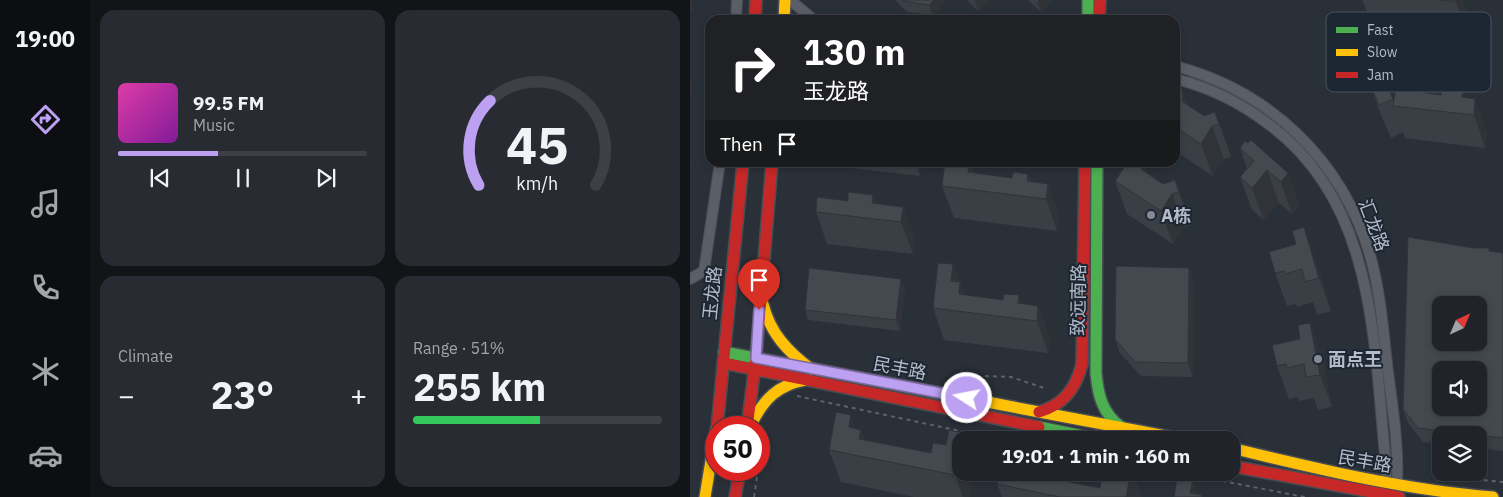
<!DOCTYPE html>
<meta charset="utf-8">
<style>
:root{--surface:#20242a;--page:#282c32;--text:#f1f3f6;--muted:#a2a4a8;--line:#3d4147;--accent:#bca0f2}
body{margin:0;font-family:"IBM Plex Sans","Noto Sans SC",sans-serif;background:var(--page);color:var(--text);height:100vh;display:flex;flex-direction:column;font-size:19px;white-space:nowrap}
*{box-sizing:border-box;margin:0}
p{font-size:16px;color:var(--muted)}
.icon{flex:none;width:28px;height:28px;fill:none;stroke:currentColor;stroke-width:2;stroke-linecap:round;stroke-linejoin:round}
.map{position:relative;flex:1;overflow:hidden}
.details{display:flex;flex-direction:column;gap:10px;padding:10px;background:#121417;width:600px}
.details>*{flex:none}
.top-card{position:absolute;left:15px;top:15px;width:475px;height:152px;border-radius:15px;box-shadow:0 2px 8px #0003,0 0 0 1px var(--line);background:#202124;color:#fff;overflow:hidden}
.needle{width:32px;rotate:44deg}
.fabs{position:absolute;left:742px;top:296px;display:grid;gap:10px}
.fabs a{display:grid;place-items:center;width:55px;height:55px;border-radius:10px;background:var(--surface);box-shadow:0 2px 8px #0003,0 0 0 1px var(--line);font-size:25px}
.speed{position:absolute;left:15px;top:416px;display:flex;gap:10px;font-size:25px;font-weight:700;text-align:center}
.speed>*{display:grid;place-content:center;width:65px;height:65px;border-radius:50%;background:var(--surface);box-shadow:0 2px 8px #0003,0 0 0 1px var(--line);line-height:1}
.speed .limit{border:8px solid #d22;background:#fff;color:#111}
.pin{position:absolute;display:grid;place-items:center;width:42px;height:42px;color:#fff;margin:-51px -21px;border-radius:50% 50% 50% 0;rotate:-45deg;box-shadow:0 0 5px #0007}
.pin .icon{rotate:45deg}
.me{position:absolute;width:55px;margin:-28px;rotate:281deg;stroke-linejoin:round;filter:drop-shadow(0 0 4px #0008)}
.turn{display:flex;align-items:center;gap:18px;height:105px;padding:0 15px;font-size:22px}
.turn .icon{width:65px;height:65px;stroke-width:2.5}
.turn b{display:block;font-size:35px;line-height:42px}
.then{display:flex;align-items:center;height:48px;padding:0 15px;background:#0003;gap:10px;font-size:19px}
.big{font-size:38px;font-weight:700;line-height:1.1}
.details .tile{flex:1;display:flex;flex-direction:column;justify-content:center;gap:8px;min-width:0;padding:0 18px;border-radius:15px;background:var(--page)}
.details .dial{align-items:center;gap:0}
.dial svg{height:130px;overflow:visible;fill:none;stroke:var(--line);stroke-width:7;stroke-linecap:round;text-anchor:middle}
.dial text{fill:var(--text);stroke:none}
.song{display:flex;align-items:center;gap:15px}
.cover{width:60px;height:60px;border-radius:8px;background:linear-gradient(135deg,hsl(320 70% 55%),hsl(290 70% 35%))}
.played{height:5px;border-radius:2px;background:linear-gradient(90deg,var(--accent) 40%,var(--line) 40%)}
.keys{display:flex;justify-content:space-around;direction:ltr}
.heat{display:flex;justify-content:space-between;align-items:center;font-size:28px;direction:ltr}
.charge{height:8px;border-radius:4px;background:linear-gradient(90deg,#34c759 51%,var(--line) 0)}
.details .tiles{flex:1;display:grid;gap:10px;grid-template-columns:repeat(2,1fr)}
.trip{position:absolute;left:262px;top:431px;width:288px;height:50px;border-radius:15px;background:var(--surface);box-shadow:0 2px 8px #0003,0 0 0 1px var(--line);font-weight:700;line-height:50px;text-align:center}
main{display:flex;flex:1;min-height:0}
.tab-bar{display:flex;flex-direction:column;width:90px;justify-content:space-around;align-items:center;background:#0d0e11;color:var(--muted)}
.tab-bar .icon{width:35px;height:35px}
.tab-bar .on{color:var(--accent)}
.tab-bar b{font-size:22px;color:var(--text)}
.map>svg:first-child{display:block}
</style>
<main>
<nav class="tab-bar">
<b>19:00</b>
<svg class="icon on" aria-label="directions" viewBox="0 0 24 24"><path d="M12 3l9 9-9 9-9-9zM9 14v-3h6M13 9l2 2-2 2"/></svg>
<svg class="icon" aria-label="music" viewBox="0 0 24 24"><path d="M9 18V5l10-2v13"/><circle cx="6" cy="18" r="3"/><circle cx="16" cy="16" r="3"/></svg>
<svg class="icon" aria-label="phone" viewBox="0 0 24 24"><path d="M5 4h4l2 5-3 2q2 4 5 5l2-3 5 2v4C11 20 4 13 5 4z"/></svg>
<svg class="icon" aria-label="climate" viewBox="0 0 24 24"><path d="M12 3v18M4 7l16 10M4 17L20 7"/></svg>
<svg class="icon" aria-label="car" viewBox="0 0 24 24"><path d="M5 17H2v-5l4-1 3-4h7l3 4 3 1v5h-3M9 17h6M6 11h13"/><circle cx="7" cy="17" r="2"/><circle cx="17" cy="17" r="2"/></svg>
</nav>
<section class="details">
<div class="tiles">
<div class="tile">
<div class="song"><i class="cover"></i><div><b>99.5 FM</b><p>Music</p></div></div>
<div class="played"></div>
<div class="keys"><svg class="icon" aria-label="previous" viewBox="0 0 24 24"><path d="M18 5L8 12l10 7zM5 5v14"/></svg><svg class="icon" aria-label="pause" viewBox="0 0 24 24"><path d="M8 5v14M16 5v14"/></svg><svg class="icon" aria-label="next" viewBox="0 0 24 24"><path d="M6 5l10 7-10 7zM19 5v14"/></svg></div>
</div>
<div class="tile dial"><svg viewBox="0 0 100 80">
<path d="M14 69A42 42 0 1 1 86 69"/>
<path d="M14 69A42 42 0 0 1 21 17" stroke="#bca0f2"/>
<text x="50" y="56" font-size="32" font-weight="700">45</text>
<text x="50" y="72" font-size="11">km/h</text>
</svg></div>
<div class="tile"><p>Climate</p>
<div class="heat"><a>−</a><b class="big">23°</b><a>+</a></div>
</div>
<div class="tile"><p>Range · 51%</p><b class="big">255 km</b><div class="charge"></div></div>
</div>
</section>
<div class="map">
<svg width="813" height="497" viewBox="0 0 813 497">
<rect width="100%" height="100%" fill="#2a3038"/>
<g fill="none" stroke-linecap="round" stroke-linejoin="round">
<defs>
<path id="street" d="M 100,0 L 124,20
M 46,20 L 47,0
M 485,66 C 580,91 652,160 680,255 C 690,290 693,327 697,364 C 702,404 709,444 707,484
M 485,79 C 519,87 549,102 577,123 C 687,202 683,343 696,465 L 696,482
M 0,279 L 14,271 L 30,162"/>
<path id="fast" d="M 398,0 L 398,20
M 407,162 L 406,373 C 408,395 412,413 431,427
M 34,352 L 260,395
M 349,427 L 413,440"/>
<path id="slow" d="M 94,20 L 95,0
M 73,304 C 80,333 98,352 121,369
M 260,395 L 497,440
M 62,423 C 74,399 88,385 115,380
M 541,448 C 628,469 714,490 803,497
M 15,497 L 26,430"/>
<path id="jam" d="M 65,20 L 66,0
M 409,20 L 410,0
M 33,363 L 349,427
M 349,412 C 374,405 386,388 392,364 L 395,162
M 27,428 L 53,162
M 57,428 L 66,358 L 82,162
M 541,466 L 709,497
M 45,497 L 50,470"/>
</defs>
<use href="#street" stroke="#484c53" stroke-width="12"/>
<use href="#fast" stroke="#484c53" stroke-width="14"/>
<use href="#slow" stroke="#484c53" stroke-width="14"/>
<use href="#jam" stroke="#484c53" stroke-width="14"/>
<path stroke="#5d636a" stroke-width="2" stroke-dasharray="4 4" stroke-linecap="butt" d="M 295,376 L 321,377 L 354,388
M 107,396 L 312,440
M 69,462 L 73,431
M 485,472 L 615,497
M 748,478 L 748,476 L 813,482
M 64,497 L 68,470"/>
<use href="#street" stroke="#5a5e66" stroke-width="10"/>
<use href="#fast" stroke="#4caf50" stroke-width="11"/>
<use href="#slow" stroke="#ffc107" stroke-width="11"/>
<use href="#jam" stroke="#c62828" stroke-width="11"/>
</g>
<path fill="#3a3f45" d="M 205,0 L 257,0 L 243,15 L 217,12 Z
M 277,0 L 299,0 L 288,11 Z
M 338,0 L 362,0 L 351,12 Z
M 672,0 L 773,0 L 779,19 L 778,34 L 696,25 L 694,19 L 683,24 Z
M 692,76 L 703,101 L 727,91 L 776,98 L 797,132 L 795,148 L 715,138 L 713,132 L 701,138 L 691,115 L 679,82 Z
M 488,85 L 498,106 L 514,116 L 525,112 L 537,145 L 541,157 L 534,159 L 523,176 L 485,151 L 485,86 Z
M 550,148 L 598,173 L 610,206 L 602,214 L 589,203 L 574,220 L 562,210 L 550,177 L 557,169 Z
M 142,162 L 231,162 L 230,176 L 144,166 Z
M 255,162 L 280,162 L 284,173 L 322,178 L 338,174 L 341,182 L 358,184 L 369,216 L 367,231 L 264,218 L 252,186 Z
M 458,173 L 473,184 L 485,180 L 497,213 L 501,225 L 494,227 L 483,244 L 437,214 L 425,181 Z
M 183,195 L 186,204 L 213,207 L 225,239 L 223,254 L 137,244 L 126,212 L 158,201 Z
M 783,248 L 799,248 L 800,251 L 813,253 L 813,451 L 789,448 L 789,435 L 751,435 L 751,444 L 733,442 L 718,423 L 713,409 Z
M 626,260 L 641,311 L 627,315 L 623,302 L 607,307 L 606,304 L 597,306 L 585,273 Z
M 263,264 L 275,295 L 348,306 L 360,338 L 358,353 L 254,340 L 243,308 Z
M 499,268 L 504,282 L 503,377 L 451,376 L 430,353 L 425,339 Z
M 215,289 L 210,331 L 118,320 L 115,310 Z
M 632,355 L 642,407 L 628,410 L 624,398 L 609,401 L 607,397 L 599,399 L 587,366 Z
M 166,429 L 171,430 L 175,440 L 241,453 L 256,445 L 273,433 L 275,440 L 271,440 L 271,472 L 284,472 L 279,497 L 224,497 L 151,482 L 139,450 Z
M 426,472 L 443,472 L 452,497 L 312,497 L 307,484 L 343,475 L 410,488 L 425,480 Z"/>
<path fill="#303338" d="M 0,0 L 2,0 L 3,3 L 3,10 L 0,14 Z
M 244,0 L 257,0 L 243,15 L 239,5 Z
M 285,0 L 299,0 L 288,11 L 285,1 Z
M 349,0 L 362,0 L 351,12 L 347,2 Z
M 766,0 L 773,0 L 779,19 L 778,34 L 766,2 Z
M 0,77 L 3,86 L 2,92 L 0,95 Z
M 724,82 L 734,109 L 723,91 Z
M 488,85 L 492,99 L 492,87 L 504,120 L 505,135 Z
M 773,88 L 783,115 L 772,97 Z
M 785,99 L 797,132 L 795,148 L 784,115 Z
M 522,126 L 534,159 L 523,176 L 511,144 Z
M 0,160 L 2,165 L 0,172 Z
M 225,162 L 231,162 L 230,176 Z
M 271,162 L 280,162 L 290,191 Z
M 452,162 L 454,162 L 463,188 L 452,170 Z
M 577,170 L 589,203 L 574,220 L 562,188 Z
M 598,173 L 610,206 L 602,214 L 591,182 Z
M 338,174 L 347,198 L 337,181 Z
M 485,180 L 497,213 L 501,225 L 489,192 Z
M 358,184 L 369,216 L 367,231 L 356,199 Z
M 482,194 L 494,227 L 483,244 L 471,211 Z
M 183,195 L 192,220 L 182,203 Z
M 213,207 L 225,239 L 223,254 L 211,222 Z
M 614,227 L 626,260 L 641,311 L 629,278 Z
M 263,264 L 270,284 L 270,282 L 281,313 L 273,307 L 272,313 L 261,281 Z
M 499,268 L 504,282 L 503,377 L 498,363 Z
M 211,279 L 215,289 L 210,331 L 206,320 Z
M 329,295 L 338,320 L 328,303 Z
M 348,306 L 360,338 L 358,353 L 347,321 Z
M 620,323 L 632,355 L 642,407 L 630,375 Z
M 161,415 L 169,438 L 171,430 L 181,458 L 159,427 Z
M 273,433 L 275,440 L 272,440 Z
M 271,441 L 271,472 L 284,472 L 279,497 L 273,497 L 265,475 Z
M 441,472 L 443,472 L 452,497 L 436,497 Z
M 503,480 L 509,497 L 500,493 Z"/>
<path fill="#444950" stroke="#303338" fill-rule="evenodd" d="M 212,0 L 244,0 L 239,5 L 213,1 Z
M 751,0 L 766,0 L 766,2 Z
M 692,76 L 703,99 L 689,105 L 679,82 Z
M 707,81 L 724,82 L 723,91 L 751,95 L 752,86 L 773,88 L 772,97 L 785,99 L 784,115 L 703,106 Z
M 488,85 L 488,88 L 492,87 L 493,102 L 514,116 L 525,112 L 529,124 L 522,126 L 511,144 L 485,127 L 485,86 Z
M 561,140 L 598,173 L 591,182 L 577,170 L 562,188 L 550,177 L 564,161 L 550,148 L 555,141 L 558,143 Z
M 255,162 L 279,162 L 278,172 L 322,178 L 323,172 L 338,174 L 337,181 L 358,184 L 356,199 L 252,186 Z
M 438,162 L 452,162 L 452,170 L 473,184 L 485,180 L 489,192 L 482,194 L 471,211 L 425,181 Z
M 158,192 L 183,195 L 182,203 L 213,207 L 211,222 L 126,212 L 127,197 L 158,201 Z
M 614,227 L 629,278 L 615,282 L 612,269 L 595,274 L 594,271 L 585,273 L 579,252 L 606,244 L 602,231 Z
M 718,237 L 783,248 L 799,248 L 799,251 L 813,253 L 813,438 L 728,428 L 713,409 ZM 751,305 L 789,305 L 789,342 L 751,342 ZM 751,370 L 789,370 L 789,408 L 751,408 Z
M 248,263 L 263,264 L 261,281 L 270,282 L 269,294 L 313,300 L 314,294 L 329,295 L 328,303 L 348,306 L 347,321 L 243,308 Z
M 426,266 L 499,268 L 498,363 L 445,362 L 425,339 Z
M 119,268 L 211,279 L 206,320 L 115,310 Z
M 620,323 L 630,375 L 616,377 L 614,364 L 597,368 L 596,364 L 587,366 L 582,345 L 610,339 L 608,325 Z
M 146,412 L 161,415 L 159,427 L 171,430 L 169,439 L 241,453 L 243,443 L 256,445 L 259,430 L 273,433 L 265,475 L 139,450 Z
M 310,472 L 338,472 L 338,474 L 410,488 L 412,477 L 425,480 L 426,472 L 441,472 L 436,497 L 370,497 L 307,484 Z
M 487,477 L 503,480 L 500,493 L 512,495 L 512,497 L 484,497 Z"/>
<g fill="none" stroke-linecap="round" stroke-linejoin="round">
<defs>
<path id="route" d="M 69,310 L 66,358 L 277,398"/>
</defs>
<use href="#route" stroke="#7a689d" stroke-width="12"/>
<use href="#route" stroke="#bca0f2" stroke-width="9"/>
</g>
<g fill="#848b96" stroke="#1d2633" stroke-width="2">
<circle cx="461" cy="215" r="5"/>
<circle cx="628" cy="359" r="5"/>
</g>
<g text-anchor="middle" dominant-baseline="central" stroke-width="4" stroke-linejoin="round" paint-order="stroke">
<g font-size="18" font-weight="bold" fill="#b4bcc9" stroke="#1d2633" text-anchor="start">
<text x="471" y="215">A栋</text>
<text x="638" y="359">面点王</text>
</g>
<g font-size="18" fill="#b4bcc9" stroke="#1d2633">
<text transform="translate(684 225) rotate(69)">汇龙路</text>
<text transform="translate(22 293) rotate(-84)">玉龙路</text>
<text transform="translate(388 300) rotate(-89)">致远南路</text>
<text transform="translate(210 368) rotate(11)">民丰路</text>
<text transform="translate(675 461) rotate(10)">民丰路</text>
</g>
</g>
<rect x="636" y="12" width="165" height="80" rx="8" fill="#1d2633" stroke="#4a5360" stroke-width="1"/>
<rect x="646" y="27" width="22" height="6" fill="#4caf50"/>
<rect x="646" y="49" width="22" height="7" fill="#ffc107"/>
<rect x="646" y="72" width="22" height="6" fill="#c62828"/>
<g font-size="14" fill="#b4bcc9">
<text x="677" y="35">Fast</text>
<text x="677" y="57">Slow</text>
<text x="677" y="80">Jam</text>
</g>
</svg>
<div class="fabs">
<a><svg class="needle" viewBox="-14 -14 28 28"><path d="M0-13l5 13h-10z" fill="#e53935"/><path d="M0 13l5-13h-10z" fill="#a2a4a8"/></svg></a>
<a><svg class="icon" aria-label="sound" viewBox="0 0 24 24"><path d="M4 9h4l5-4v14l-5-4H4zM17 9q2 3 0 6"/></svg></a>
<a><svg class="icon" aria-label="layers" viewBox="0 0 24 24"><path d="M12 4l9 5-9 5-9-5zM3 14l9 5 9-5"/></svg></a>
</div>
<div class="speed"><div class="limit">50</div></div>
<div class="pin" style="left:69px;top:310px;background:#d93025"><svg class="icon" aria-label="arrive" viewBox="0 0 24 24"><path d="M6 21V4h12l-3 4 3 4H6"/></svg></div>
<svg class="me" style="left:277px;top:398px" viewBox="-20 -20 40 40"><circle r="17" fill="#bca0f2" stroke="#fff" stroke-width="3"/><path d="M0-11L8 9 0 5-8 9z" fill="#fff"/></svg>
<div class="trip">19:01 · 1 min · 160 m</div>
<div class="top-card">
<div class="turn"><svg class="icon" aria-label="right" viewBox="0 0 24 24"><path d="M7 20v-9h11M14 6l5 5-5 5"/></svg><div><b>130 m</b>玉龙路</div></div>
<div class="then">Then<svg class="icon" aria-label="arrive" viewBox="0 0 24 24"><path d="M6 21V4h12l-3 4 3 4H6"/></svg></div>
</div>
</div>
</main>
